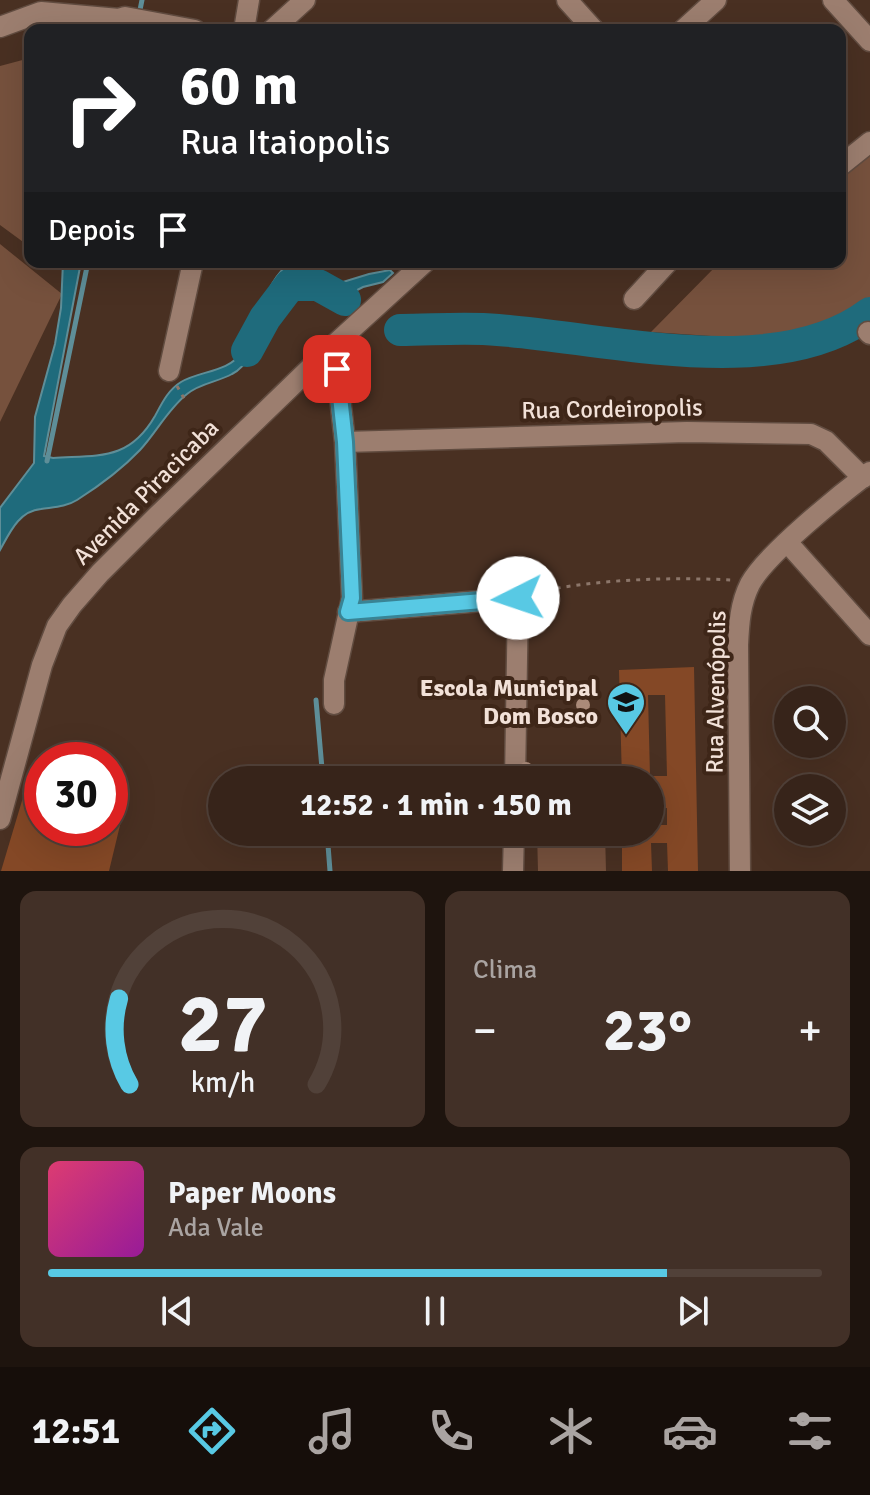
<!DOCTYPE html>
<html lang="pt">
<meta charset="utf-8">
<style>
:root{--surface:#37241a;--page:#423027;--text:#f1f3f6;--muted:#aaa4a2;--line:#514139;--accent:#58c9e4}
body{margin:0;font-family:Signika,sans-serif;background:var(--page);color:var(--text);height:100vh;display:flex;flex-direction:column;font-size:30px;white-space:nowrap}
*{box-sizing:border-box;margin:0}
p{font-size:26px;color:var(--muted)}
.icon{flex:none;width:44px;height:44px;fill:none;stroke:currentColor;stroke-width:2;stroke-linecap:round;stroke-linejoin:round}
.map{position:relative;height:871px;overflow:hidden}
.sheet{display:flex;flex-direction:column;gap:20px;padding:20px;background:#1e140e;flex:1}
.sheet>*{flex:none}
.top-card{position:absolute;left:24px;top:24px;width:822px;height:244px;border-radius:16px;box-shadow:0 8px 32px #0002,0 0 0 2px var(--line);background:#202124;color:#fff;overflow:hidden}
.buttons{position:absolute;left:774px;top:686px;display:grid;gap:16px}
.buttons a{display:grid;place-items:center;width:72px;height:72px;border-radius:50%;background:var(--surface);box-shadow:0 8px 32px #0002,0 0 0 2px var(--line);font-size:40px}
.speed{position:absolute;left:24px;top:742px;display:flex;gap:16px;font-size:40px;font-weight:700;text-align:center}
.speed>*{display:grid;place-content:center;width:104px;height:104px;border-radius:50%;background:var(--surface);box-shadow:0 8px 32px #0002,0 0 0 2px var(--line);line-height:1}
.speed .limit{border:12px solid #d22;background:#fff;color:#111}
.pin{position:absolute;display:grid;place-items:center;width:68px;height:68px;color:#fff;margin:-34px;border-radius:16px;box-shadow:0 4px 12px #0006}
.me{position:absolute;width:88px;margin:-44px;rotate:266deg;stroke-linejoin:round;filter:drop-shadow(0 0 6px #0008)}
.turn{display:flex;align-items:center;gap:28px;height:168px;padding:0 24px;font-size:36px}
.turn .icon{width:104px;height:104px;stroke-width:2.5}
.turn b{display:block;font-size:56px;line-height:68px}
.then{display:flex;align-items:center;height:76px;padding:0 24px;background:#0003;gap:16px;font-size:30px}
.big{font-size:60px;font-weight:800;line-height:1.1}
.sheet .tile{flex:1;display:flex;flex-direction:column;justify-content:center;gap:12px;min-width:0;padding:0 28px;border-radius:16px;background:var(--page)}
.sheet .dial{align-items:center;gap:0}
.dial svg{height:208px;overflow:visible;fill:none;stroke:var(--line);stroke-width:7;stroke-linecap:round;text-anchor:middle}
.dial text{fill:var(--text);stroke:none}
.song{display:flex;align-items:center;gap:24px}
.cover{width:96px;height:96px;border-radius:12px;background:linear-gradient(135deg,hsl(340 70% 55%),hsl(300 70% 35%))}
.played{height:8px;border-radius:4px;background:linear-gradient(90deg,var(--accent) 80%,var(--line) 80%)}
.keys{display:flex;justify-content:space-around;direction:ltr}
.heat{display:flex;justify-content:space-between;align-items:center;font-size:44px;direction:ltr}
.sheet .tiles{flex:1;display:grid;gap:20px;grid-template-columns:1fr 1fr}
.tile:last-child{grid-column:span 2}
.trip{position:absolute;left:208px;top:766px;width:456px;height:80px;border-radius:40px;background:var(--surface);box-shadow:0 8px 32px #0002,0 0 0 2px var(--line);font-weight:800;line-height:80px;text-align:center}
.menu{display:flex;height:128px;justify-content:space-around;align-items:center;background:#160e0a;color:var(--muted)}
.menu .icon{width:56px;height:56px}
.menu .active{color:var(--accent)}
.menu b{font-size:36px;color:var(--text)}
.map>svg:first-child{display:block}
</style>
<div class="map">
<svg width="870" height="871" viewBox="0 0 870 871">
<rect width="100%" height="100%" fill="#493022"/>
<path fill="#76513d" d="M 30,58 L 30,247 L 0,225 L 0,66 Z
M 870,143 L 870,311 L 857,323 L 741,338 L 651,332 L 720,262 L 840,262 L 840,164 Z
M 0,244 L 62,294 L 0,422 Z
M 537,832 L 605,832 L 606,871 L 538,871 Z"/>
<path fill="#1f6b7c" stroke="#5e8e98" stroke-width="2" d="M 63,262 L 81,262 L 44,456 L 53,458 C 99,455 129,461 155,416 C 162,403 168,390 181,382 C 199,371 229,372 241,353 C 259,325 261,290 286,266 L 309,272 L 319,281 L 330,286 L 369,274 L 390,270 L 393,273 L 383,282 L 363,287 L 334,302 L 302,281 C 258,285 267,356 232,374 C 218,382 200,383 187,394 C 168,409 156,433 140,450 C 121,470 99,486 77,500 C 66,507 54,507 41,509 C 19,511 10,532 0,550 L 0,508 L 34,463 L 35,417 L 55,344 L 61,308 Z"/>
<g fill="none" stroke-linecap="round" stroke-linejoin="round">
<path stroke="#5e8e98" stroke-width="5" d="M 139,15 L 142,0
M 47,461 L 88,262
M 316,700 L 323,780
M 327,832 L 330,871"/>
<path stroke="#1f6b7c" stroke-width="32" d="M 400,330 C 432,330 466,327 498,330 C 608,338 776,384 870,313
M 247,351 L 265,318 L 290,285 L 318,285 L 345,300"/>
</g>
<path fill="#844826" fill-rule="evenodd" d="M 694,667 L 698,871 L 668,871 L 667,843 L 651,843 L 652,871 L 622,871 L 622,832 L 650,832 L 650,825 L 667,825 L 667,808 L 650,808 L 650,780 L 622,780 L 619,670 ZM 648,695 L 665,695 L 667,776 L 650,776 Z
M 24,794 L 42,799 L 42,828 L 110,828 L 110,814 L 122,817 L 109,871 L 1,871 Z"/>
<g fill="none" stroke-linecap="round" stroke-linejoin="round">
<defs>
<path id="minor" d="M 567,0 L 594,30
M 833,0 L 870,41
M 0,27 L 41,12 L 119,19 L 125,17 L 195,30
M 244,30 L 249,0
M 272,30 L 305,0
M 683,30 L 716,0
M 840,166 L 870,142
M 634,299 L 668,262
M 868,332 L 870,334
M 334,345 L 345,442 L 352,598 L 334,680 L 334,704
M 169,371 L 193,262
M 345,442 L 687,432 L 811,434 L 826,441 L 863,478
M 787,542 L 870,635
M 348,612 L 518,598 L 515,780
M 0,819 L 42,665 L 57,626 L 72,605 L 100,573 L 157,516 L 334,345 L 425,262
M 513,871 L 514,832
M 740,871 L 738,645 C 739,624 740,604 750,584 C 766,554 841,494 870,472"/>
</defs>
<use href="#minor" stroke="#614c40" stroke-width="23"/>
<path stroke="#8c766a" stroke-width="3" stroke-dasharray="4 6" stroke-linecap="butt" d="M 177,386 L 185,400
M 537,592 C 599,579 668,577 732,580"/>
<use href="#minor" stroke="#9c7e6f" stroke-width="20"/>
</g>
<g fill="#aa8a79">
<circle cx="583" cy="705" r="7"/>
<circle cx="526" cy="769" r="7"/>
</g>
<g fill="none" stroke-linecap="round" stroke-linejoin="round">
<defs>
<path id="route" d="M 337,369 L 345,442 L 352,598 L 348,612 L 518,598"/>
</defs>
<use href="#route" stroke="#398394" stroke-width="20"/>
<use href="#route" stroke="#58c9e4" stroke-width="14"/>
</g>
<defs>
<symbol id="school-pin" viewBox="-11 -11 22 30"><path d="M0 17L-7.5 6A9.5 9.5 0 1 1 7.5 6Z" fill="#58c9e4" stroke="#3e2618"/><path d="M0-5L7-2L0 1L-7-2ZM-4 1L0 2.5L4 1V4Q0 6-4 4Z" fill="#111"/></symbol>
</defs>
<g fill-rule="evenodd">
<use href="#school-pin" x="604" y="680" width="44" height="60"/>
</g>
<g text-anchor="middle" dominant-baseline="central" stroke-width="8" stroke-linejoin="round" paint-order="stroke">
<g font-size="24" fill="#f2e1d8" stroke="#3e2618">
<text transform="translate(612 409) rotate(-1)">Rua Cordeiropolis</text>
<text transform="translate(146 492) rotate(-45)">Avenida Piracicaba</text>
<text transform="translate(716 692) rotate(-89)">Rua Alvenópolis</text>
</g>
<g font-size="24" font-weight="bold" fill="#f2e1d8" stroke="#3e2618" text-anchor="end">
<text x="598" y="688">Escola Municipal<tspan x="598" dy="28">Dom Bosco</tspan></text>
</g>
</g>
</svg>
<div class="buttons">
<a><svg class="icon" aria-label="search" viewBox="0 0 24 24"><circle cx="10" cy="10" r="6"/><path d="M15 15l6 6"/></svg></a>
<a><svg class="icon" aria-label="layers" viewBox="0 0 24 24"><path d="M12 4l9 5-9 5-9-5zM3 14l9 5 9-5"/></svg></a>
</div>
<div class="speed"><div class="limit">30</div></div>
<div class="pin" style="left:337px;top:369px;background:#d93025"><svg class="icon" aria-label="arrive" viewBox="0 0 24 24"><path d="M6 21V4h12l-3 4 3 4H6"/></svg></div>
<svg class="me" style="left:518px;top:598px" viewBox="-20 -20 40 40"><circle r="19" fill="#fff"/><path d="M0-13L10 11 0 6-10 11z" fill="#58c9e4"/></svg>
<div class="trip">12:52 · 1 min · 150 m</div>
<div class="top-card">
<div class="turn"><svg class="icon" aria-label="right" viewBox="0 0 24 24"><path d="M7 20v-9h11M14 6l5 5-5 5"/></svg><div><b>60 m</b>Rua Itaiopolis</div></div>
<div class="then">Depois<svg class="icon" aria-label="arrive" viewBox="0 0 24 24"><path d="M6 21V4h12l-3 4 3 4H6"/></svg></div>
</div>
</div>
<section class="sheet">
<div class="tiles">
<div class="tile dial"><svg viewBox="0 0 100 80">
<path d="M14 69A42 42 0 1 1 86 69"/>
<path d="M14 69A42 42 0 0 1 10 36" stroke="#58c9e4"/>
<text x="50" y="56" font-size="32" font-weight="700">27</text>
<text x="50" y="72" font-size="11">km/h</text>
</svg></div>
<div class="tile"><p>Clima</p>
<div class="heat"><a>−</a><b class="big">23°</b><a>+</a></div>
</div>
<div class="tile">
<div class="song"><i class="cover"></i><div><b>Paper Moons</b><p>Ada Vale</p></div></div>
<div class="played"></div>
<div class="keys"><svg class="icon" aria-label="previous" viewBox="0 0 24 24"><path d="M18 5L8 12l10 7zM5 5v14"/></svg><svg class="icon" aria-label="pause" viewBox="0 0 24 24"><path d="M8 5v14M16 5v14"/></svg><svg class="icon" aria-label="next" viewBox="0 0 24 24"><path d="M6 5l10 7-10 7zM19 5v14"/></svg></div>
</div>
</div>
</section>
<nav class="menu">
<b>12:51</b>
<svg class="icon active" aria-label="directions" viewBox="0 0 24 24"><path d="M12 3l9 9-9 9-9-9zM9 14v-3h6M13 9l2 2-2 2"/></svg>
<svg class="icon" aria-label="music" viewBox="0 0 24 24"><path d="M9 18V5l10-2v13"/><circle cx="6" cy="18" r="3"/><circle cx="16" cy="16" r="3"/></svg>
<svg class="icon" aria-label="phone" viewBox="0 0 24 24"><path d="M5 4h4l2 5-3 2q2 4 5 5l2-3 5 2v4C11 20 4 13 5 4z"/></svg>
<svg class="icon" aria-label="climate" viewBox="0 0 24 24"><path d="M12 3v18M4 7l16 10M4 17L20 7"/></svg>
<svg class="icon" aria-label="car" viewBox="0 0 24 24"><path d="M5 17H2v-5l4-1 3-4h7l3 4 3 1v5h-3M9 17h6M6 11h13"/><circle cx="7" cy="17" r="2"/><circle cx="17" cy="17" r="2"/></svg>
<svg class="icon" aria-label="filters" viewBox="0 0 24 24"><path d="M4 7h16M4 17h16"/><circle cx="9" cy="7" r="2"/><circle cx="15" cy="17" r="2"/></svg>
</nav>
